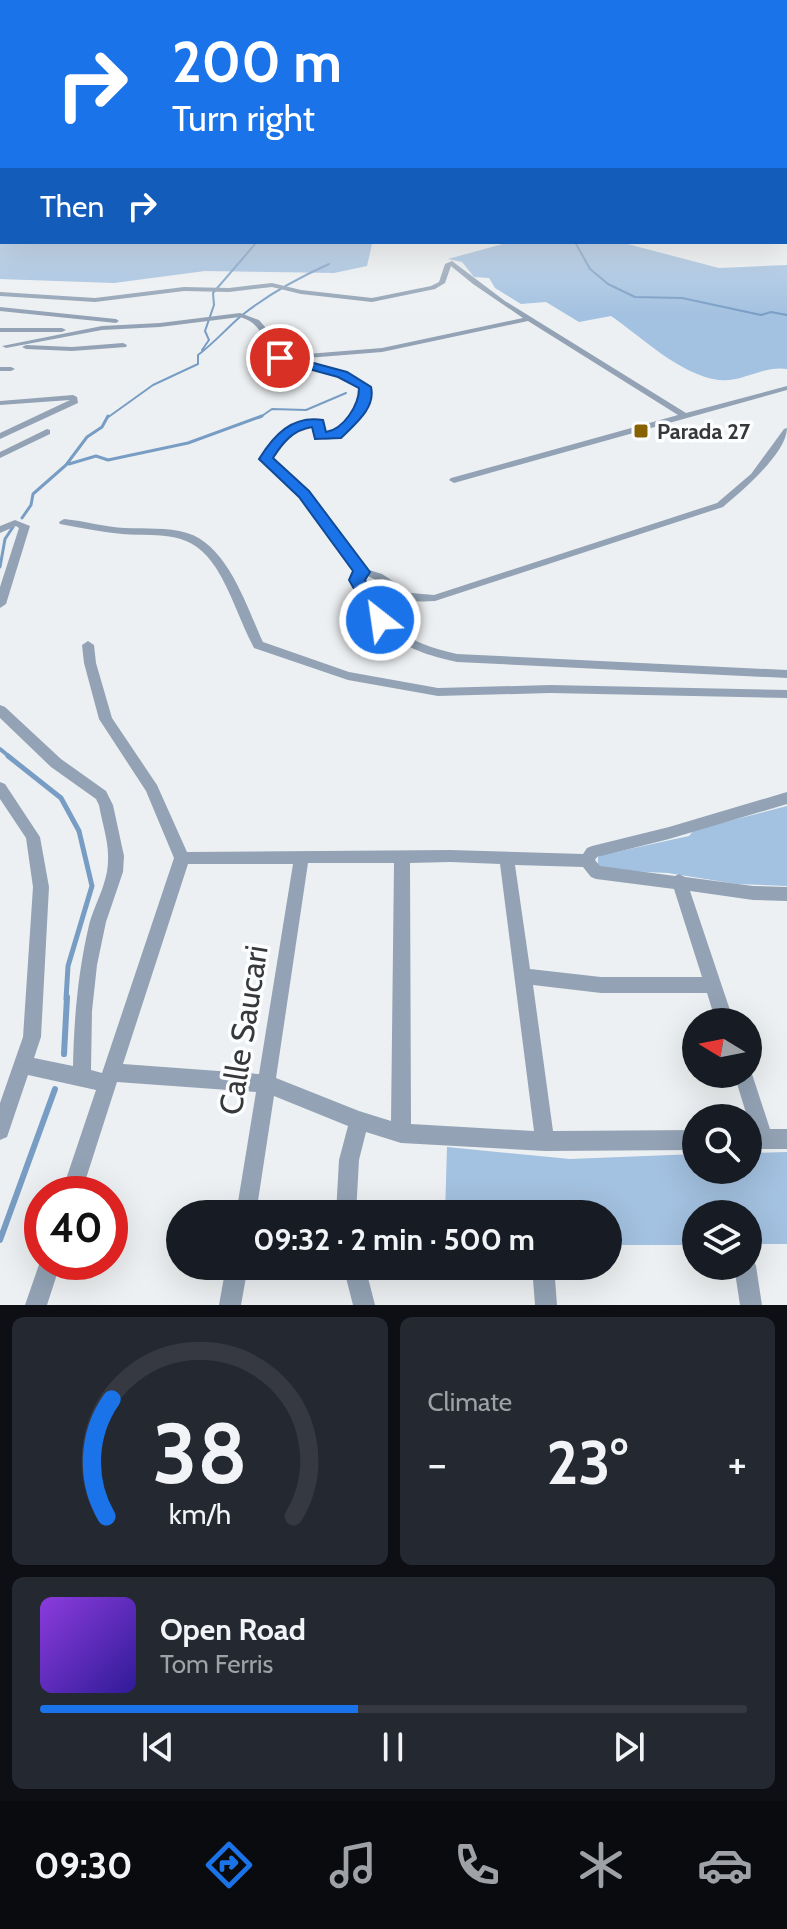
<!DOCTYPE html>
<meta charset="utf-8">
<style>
:root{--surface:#171b24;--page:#242831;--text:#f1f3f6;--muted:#9ea1a6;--line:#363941;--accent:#1a73e8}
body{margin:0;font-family:Cabin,sans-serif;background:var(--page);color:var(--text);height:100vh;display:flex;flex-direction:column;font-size:30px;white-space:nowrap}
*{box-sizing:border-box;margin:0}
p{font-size:26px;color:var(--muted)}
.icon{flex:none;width:44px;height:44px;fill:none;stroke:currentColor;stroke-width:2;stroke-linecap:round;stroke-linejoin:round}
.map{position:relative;height:1305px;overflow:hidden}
.details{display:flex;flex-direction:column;gap:12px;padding:12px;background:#0d0f14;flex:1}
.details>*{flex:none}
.banner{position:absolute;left:0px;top:0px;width:788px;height:244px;box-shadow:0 8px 32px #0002;background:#1a73e8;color:#fff;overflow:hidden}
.needle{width:52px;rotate:280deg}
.fabs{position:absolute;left:682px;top:1008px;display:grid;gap:16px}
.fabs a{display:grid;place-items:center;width:80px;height:80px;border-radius:50%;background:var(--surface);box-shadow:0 8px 32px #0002;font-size:40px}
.speed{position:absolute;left:24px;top:1176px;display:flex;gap:16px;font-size:40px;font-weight:700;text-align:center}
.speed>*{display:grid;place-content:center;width:104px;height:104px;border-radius:50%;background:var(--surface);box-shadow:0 8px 32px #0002;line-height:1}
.speed .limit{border:12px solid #d22;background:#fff;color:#111}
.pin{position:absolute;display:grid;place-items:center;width:68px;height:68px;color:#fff;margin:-34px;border:4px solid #fff;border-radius:50%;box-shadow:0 2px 8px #0007}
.me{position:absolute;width:88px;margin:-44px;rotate:330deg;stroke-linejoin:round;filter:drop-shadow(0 0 6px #0008)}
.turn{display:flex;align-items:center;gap:28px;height:168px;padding:0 40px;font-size:36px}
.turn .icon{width:104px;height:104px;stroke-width:2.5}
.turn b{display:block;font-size:56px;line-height:68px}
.then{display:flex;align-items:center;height:76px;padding:0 40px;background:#0003;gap:16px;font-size:30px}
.big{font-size:60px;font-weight:700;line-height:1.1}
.details .card{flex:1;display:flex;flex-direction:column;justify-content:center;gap:12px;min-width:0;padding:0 28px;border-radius:12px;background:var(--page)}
.details .dial{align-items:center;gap:0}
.dial svg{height:208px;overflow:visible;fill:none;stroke:var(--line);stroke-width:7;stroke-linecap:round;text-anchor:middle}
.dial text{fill:var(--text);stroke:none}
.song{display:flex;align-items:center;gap:24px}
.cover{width:96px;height:96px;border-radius:12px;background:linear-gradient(135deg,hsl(270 70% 55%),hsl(250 70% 35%))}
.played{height:8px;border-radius:4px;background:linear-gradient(90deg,var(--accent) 45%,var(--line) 45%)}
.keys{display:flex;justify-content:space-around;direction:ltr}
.heat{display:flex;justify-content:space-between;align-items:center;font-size:44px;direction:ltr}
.details .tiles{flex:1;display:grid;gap:12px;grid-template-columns:1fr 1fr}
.card:last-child{grid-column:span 2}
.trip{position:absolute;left:166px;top:1200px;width:456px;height:80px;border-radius:40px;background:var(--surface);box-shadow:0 8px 32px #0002;font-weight:700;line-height:80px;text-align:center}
.dock{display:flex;height:128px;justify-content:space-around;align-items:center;background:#090b0e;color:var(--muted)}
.dock .icon{width:56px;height:56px}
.dock .on{color:var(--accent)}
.dock b{font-size:36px;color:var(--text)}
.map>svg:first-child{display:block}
</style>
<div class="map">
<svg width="787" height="1305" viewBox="0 0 787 1305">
<rect width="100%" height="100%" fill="#edf0f2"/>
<path fill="#a3c1e0" d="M 0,133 L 2,242 L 376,242 L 372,244 L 367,266 L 334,273 L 205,271 L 114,283 L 0,279 Z
M 510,242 L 620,242 L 719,268 L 787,265 L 787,369 C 763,365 742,383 719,380 C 680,375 643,338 611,316 L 579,322 L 546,302 L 521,304 L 495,288 L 489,278 L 474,277 L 462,262 L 448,259 Z
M 787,806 L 787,886 L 737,884 L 668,873 L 606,870 L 598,866 L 598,857 L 602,855 L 689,836 L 694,830 Z
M 447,1147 L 570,1159 L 696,1154 L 696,1170 L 748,1170 L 748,1153 L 787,1152 L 787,1244 L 748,1244 L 748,1214 L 696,1214 L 696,1245 L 608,1245 L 608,1214 L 445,1214 Z"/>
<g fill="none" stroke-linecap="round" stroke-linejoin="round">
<path stroke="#789dc4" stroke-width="2" d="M 575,242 L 590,269 L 608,284 L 635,297 L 682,298 L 761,315 L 771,312 L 787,315
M 202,350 L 209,340 L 205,331 L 214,305 L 213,293 L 256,243
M 107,418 L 153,385 L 198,364 L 198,355 C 214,343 226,329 241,316 C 267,295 298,278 329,264
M 259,418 L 272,409 L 306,410 L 346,393"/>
<path stroke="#789dc4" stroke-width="3" d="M 69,464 L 96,456 L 108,460 L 188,443 L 262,416
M 22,518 L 31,505 L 33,494 L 66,465 L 87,437 L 102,427 L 108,416
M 0,567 L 5,539 L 13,527"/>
<path stroke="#789dc4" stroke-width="4" d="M 0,749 L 11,758"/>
<path stroke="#789dc4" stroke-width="5" d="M 8,756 L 61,798 L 79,831 L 92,886 L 68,966 L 66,999"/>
<path stroke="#789dc4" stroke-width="6" d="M 64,1054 L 67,997
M 0,1240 L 55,1089"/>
<path fill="#93a3b5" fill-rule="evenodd" d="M 452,261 L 505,301 L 686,413 L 787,386 L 787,390 L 454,483 L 449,480 L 451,478 L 678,415 L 528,321 L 382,352 L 294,359 L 345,372 L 368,385 C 374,416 326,460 313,429 L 314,425 C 293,426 278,439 271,459 L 320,507 L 366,569 L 382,574 L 411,593 L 434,595 L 717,503 L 751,474 L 784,429 L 787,428 C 787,453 742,491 723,507 L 435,601 C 422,602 408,602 396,595 C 386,589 379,581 368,576 L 362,578 C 382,626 407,643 457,654 L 787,670 L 787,678 L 457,662 C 399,649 374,633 351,577 L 357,573 L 314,511 L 261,459 C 272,433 294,417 322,421 L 323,433 C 346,432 361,410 361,388 L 339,376 L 277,360 C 264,344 263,323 240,317 L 160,327 L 102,330 L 6,348 L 2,346 L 102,326 L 160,323 L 240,313 L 259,320 L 265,327 L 282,356 L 382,348 L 523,318 L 473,284 L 451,266 L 445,283 L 435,289 L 372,302 L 301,294 L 272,287 L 229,292 L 184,291 L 95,302 L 0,296 L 0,292 L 95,298 L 184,287 L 229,288 L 272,283 L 301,290 L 372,298 L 431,286 L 439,282 L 445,264 Z
M 0,307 L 116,319 L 119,321 L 116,323 L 0,311 Z
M 0,328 L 62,328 L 66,330 L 62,332 L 0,332 Z
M 123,343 L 127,345 L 126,347 L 72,351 L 26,349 L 22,347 L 26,345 L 72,347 Z
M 0,367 L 11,367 L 15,369 L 11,371 L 0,371 Z
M 73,395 L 77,397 L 78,403 L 0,439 L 0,433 L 70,400 L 0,405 L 0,401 Z
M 47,429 L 50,430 L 50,434 L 0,458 L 0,452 Z
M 64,519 C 85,521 105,527 125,528 C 146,529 167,527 187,533 C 228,545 247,608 263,642 L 349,672 L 438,688 L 550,685 L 787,690 L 787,698 L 550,693 L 438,696 L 348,680 L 254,648 C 240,622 232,593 216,568 C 191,529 163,537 122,534 C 102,532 81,528 60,524 L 59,522 Z
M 15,520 L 30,526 L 6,604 L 0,608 L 0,587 L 19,528 L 16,526 L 0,533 L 0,526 Z
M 88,641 L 94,645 L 96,663 L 112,718 L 157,785 L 187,852 L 450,850 L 583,854 L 587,848 L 592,846 L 669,827 L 787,792 L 787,804 L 669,839 L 597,857 L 595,860 L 600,866 L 675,876 L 679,874 L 685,877 L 753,886 L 787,887 L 787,901 L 753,900 L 690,891 L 734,1022 L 716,1022 L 707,993 L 601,993 L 533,985 L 553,1131 L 696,1130 L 696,1150 L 545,1151 L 401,1143 L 366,1132 L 359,1160 L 356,1214 L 336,1214 L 339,1160 L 348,1126 L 274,1096 L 256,1214 L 236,1214 L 256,1092 L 117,1082 L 81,1194 L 61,1194 L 96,1090 L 28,1075 L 7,1137 L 0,1140 L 0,1103 L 23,1037 L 33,887 L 26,838 L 0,799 L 0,782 L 5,784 L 40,837 L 49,887 L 41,1037 L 34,1058 L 73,1066 C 74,1018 78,972 89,925 C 95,903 108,883 108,860 C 109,842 102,823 99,805 L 96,799 L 51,767 L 0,718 L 0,705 L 5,707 L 61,759 L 106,791 L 113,805 L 124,856 L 123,872 L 106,922 L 97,965 L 92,1011 L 91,1070 L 102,1073 L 174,858 L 146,791 L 99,719 L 84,663 L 82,645 ZM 450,862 L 500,864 L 534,1131 L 411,1124 L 410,863 ZM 308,863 L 394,863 L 391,1121 L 359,1111 L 276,1078 ZM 188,864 L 293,864 L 259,1074 L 123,1064 ZM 515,865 L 583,867 L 591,877 L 596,879 L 674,889 L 702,977 L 601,977 L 530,969 Z
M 748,1067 L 752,1074 L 770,1129 L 787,1129 L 787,1149 L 748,1149 L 748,1129 L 751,1129 L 734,1074 L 748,1074 Z
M 42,1256 L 42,1262 L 61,1262 L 47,1305 L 25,1305 Z
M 748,1257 L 753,1258 L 756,1266 L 762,1305 L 740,1305 L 734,1266 L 748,1266 Z
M 226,1266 L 248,1266 L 241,1305 L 219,1305 Z
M 343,1266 L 365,1266 L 375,1305 L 353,1305 Z
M 532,1266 L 554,1266 L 557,1305 L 535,1305 Z"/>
</g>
<linearGradient id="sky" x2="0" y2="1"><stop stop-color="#7babda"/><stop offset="0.42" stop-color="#f7f8f9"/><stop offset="1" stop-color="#f7f8f9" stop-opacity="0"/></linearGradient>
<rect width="787" height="316" fill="url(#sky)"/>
<path fill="#1a73e8" stroke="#114b97" stroke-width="2" d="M 280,354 L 347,372 L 371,387 C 376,408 355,424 341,438 L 315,439 L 312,427 C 293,430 283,442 273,458 L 309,491 L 370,572 L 365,580 L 389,620 L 386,624 L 374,624 L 349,580 L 353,571 L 299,497 L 259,459 C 274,435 292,415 323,420 L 326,432 C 344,429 359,405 359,388 L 338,377 L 276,360 L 276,355 Z"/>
<rect fill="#886200" stroke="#fbfdff" stroke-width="3" x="633" y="423" width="16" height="16" rx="4"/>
<g text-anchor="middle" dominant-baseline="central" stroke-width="7" stroke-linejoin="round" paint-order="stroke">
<g font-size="22" font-weight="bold" fill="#373839" stroke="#fbfdff" text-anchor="start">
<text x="657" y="431">Parada 27</text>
</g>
<g font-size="32" fill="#373839" stroke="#fbfdff">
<text transform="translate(243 1030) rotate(-81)">Calle Saucari</text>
</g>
</g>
</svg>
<div class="fabs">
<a><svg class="needle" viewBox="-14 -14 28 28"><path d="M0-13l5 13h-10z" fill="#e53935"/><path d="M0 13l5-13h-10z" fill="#9ea1a6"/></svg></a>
<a><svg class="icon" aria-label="search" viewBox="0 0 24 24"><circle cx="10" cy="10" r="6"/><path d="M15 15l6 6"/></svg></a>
<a><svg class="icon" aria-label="layers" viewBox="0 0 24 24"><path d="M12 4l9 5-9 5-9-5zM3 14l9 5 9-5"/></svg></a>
</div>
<div class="speed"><div class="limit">40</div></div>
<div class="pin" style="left:280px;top:358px;background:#d93025"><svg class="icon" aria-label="arrive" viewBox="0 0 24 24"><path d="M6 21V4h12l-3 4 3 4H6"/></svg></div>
<svg class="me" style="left:380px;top:620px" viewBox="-20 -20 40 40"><circle r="17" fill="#1a73e8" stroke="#fff" stroke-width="3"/><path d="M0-11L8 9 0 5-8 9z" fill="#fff"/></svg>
<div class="trip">09:32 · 2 min · 500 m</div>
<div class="banner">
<div class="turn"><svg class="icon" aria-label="right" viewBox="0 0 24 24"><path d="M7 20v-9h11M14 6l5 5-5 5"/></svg><div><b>200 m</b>Turn right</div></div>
<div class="then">Then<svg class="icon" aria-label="right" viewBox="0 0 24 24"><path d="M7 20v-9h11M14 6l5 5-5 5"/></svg></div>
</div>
</div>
<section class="details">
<div class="tiles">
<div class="card dial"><svg viewBox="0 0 100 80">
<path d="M14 69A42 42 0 1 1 86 69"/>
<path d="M14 69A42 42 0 0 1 16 24" stroke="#1a73e8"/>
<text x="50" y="56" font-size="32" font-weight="700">38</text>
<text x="50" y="72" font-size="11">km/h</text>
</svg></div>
<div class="card"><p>Climate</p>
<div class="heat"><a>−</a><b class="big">23°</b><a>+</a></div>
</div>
<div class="card">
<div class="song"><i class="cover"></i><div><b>Open Road</b><p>Tom Ferris</p></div></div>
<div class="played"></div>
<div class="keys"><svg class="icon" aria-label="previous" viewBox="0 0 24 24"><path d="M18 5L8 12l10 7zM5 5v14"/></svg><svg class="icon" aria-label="pause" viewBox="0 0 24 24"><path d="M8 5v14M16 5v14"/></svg><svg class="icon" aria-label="next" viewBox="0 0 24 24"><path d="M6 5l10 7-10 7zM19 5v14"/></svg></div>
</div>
</div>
</section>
<nav class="dock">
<b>09:30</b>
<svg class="icon on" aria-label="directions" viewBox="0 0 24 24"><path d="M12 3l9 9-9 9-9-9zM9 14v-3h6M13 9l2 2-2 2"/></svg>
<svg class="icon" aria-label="music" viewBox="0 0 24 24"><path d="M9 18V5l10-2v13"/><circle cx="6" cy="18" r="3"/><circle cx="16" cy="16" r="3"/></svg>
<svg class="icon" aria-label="phone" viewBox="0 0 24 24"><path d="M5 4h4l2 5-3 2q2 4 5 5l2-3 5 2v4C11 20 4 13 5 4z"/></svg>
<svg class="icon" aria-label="climate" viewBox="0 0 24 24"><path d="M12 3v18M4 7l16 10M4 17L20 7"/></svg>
<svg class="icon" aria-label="car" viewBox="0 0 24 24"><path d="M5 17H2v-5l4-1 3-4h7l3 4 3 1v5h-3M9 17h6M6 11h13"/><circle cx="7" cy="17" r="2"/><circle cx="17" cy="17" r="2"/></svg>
</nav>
